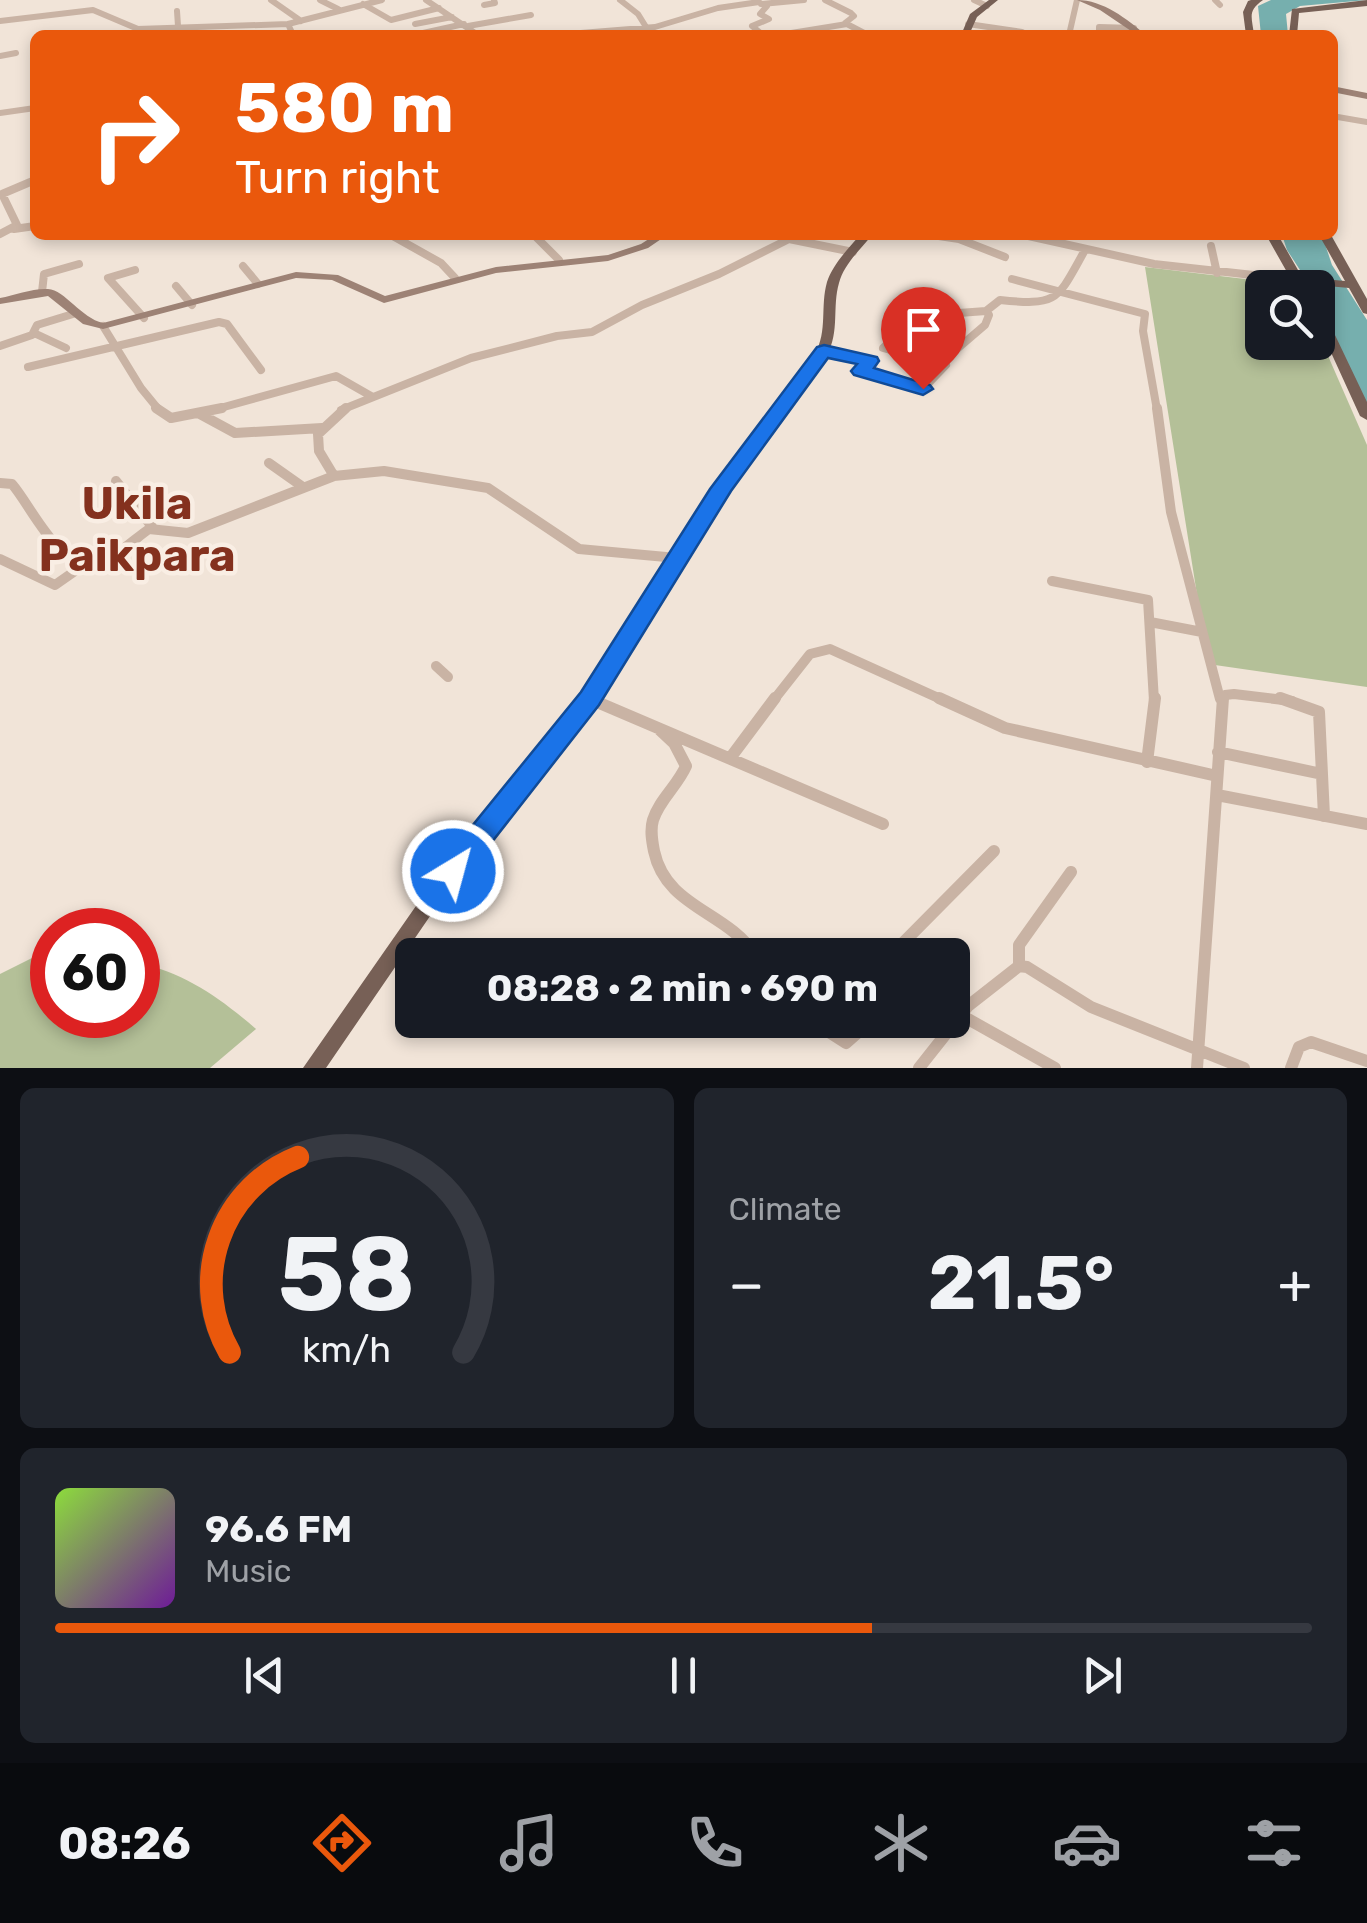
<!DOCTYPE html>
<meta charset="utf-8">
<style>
:root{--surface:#171b24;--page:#20242c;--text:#f1f3f6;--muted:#9ea1a6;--line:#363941;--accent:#ea580c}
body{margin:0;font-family:Rubik,sans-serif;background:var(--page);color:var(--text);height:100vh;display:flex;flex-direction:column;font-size:38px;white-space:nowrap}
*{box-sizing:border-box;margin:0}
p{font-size:32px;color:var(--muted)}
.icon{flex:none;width:55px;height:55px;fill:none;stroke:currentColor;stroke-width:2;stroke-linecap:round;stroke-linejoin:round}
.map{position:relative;height:1068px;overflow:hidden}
.panel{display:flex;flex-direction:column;gap:20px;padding:20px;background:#0d0f14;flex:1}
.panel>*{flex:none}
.top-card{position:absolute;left:30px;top:30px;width:1308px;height:210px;border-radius:15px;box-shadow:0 5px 15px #0003;background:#ea580c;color:#fff;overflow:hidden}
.buttons{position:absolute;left:1245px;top:270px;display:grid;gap:20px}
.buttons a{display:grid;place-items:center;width:90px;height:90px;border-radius:15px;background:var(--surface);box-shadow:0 5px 15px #0003;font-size:50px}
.speed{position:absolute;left:30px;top:908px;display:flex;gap:20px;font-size:50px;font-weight:700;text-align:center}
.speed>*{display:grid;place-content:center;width:130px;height:130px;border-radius:50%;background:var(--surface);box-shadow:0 5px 15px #0003;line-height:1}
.speed .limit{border:15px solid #d22;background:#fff;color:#111}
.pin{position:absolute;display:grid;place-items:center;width:85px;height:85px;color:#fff;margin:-102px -42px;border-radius:50% 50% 50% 0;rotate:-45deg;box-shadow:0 0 10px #0007}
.pin .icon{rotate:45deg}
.me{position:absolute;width:110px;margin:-55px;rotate:37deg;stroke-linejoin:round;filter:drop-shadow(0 0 8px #0008)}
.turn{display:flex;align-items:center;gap:35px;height:210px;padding:0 40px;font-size:45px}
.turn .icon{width:130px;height:130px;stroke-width:2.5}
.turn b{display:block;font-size:70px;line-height:85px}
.big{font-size:75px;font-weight:700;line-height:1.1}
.panel .widget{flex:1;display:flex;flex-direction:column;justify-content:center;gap:15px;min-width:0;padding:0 35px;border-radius:15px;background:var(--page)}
.panel .dial{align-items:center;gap:0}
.dial svg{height:260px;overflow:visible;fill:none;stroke:var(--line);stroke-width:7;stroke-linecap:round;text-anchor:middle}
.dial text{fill:var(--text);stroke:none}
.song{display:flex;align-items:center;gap:30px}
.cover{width:120px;height:120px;border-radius:15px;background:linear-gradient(135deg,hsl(90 70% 55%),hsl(280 70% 35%))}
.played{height:10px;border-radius:5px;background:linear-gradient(90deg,var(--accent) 65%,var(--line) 65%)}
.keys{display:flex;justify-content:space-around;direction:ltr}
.heat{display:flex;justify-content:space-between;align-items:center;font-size:55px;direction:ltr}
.panel .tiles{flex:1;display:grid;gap:20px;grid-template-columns:1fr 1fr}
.widget:last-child{grid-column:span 2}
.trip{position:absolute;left:395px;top:938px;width:575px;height:100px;border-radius:15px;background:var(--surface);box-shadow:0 5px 15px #0003;font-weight:700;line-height:100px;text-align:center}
.tab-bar{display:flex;height:160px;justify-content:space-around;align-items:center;background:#090b0e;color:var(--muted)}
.tab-bar .icon{width:70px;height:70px}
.tab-bar .on{color:var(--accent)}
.tab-bar b{font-size:45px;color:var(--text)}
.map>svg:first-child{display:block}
</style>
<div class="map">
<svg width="1367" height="1068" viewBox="0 0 1367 1068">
<rect width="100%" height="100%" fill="#f1e4d8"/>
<path fill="#b4c098" d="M 1145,267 L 1296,285 L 1262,288 L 1262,342 L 1318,342 L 1318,333 L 1367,445 L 1367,687 L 1208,664 Z
M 52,948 L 52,1015 L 138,1015 L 138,963 C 185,973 219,997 256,1029 L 210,1068 L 0,1068 L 0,974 Z"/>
<path fill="#76afae" d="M 1271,0 L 1367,0 L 1300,6 L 1286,14 L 1288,35 L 1261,35 L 1258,6 Z
M 1282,235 L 1322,235 L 1332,265 L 1367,320 L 1367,410 L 1318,302 L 1318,288 L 1311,287 L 1287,250 Z"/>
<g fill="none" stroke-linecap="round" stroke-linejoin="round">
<path stroke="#c9b3a4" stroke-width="6" d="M 271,0 L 301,21
M 320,0 L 338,9
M 426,0 L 478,35
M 620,0 L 638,14 L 651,35
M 825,0 L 851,13 L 854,16 L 845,23 L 868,35
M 974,0 L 987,6
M 1215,0 L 1220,5
M 363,4 L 391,20 L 439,8
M 761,4 L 804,0
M 484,5 L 495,3 L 494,0
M 177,11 L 178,26
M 0,21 L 93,10 L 138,29 L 288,24
M 415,24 L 452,17
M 968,24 L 1022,32
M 468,26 L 531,15
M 293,35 L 288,24 L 382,0
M 414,35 L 464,24
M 556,35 L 655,27 L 718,8 L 759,2
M 763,35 L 752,26 L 769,19 L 760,14 L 767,6
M 779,35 L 847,24
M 1069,35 L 1077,0
M 1099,35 L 1099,27 L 1134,28
M 0,56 L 16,53
M 0,113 L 35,108
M 1332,116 L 1367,122
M 31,182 L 35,180"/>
<path stroke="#c9b3a4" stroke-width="8" d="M 14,229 L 35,226
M 0,234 L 17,225 L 2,194 L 35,180
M 391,235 L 441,263 L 455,278
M 534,235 L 559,260
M 932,235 L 959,239 L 1005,257
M 1024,235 L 1154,264 L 1298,280
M 1211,246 L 1217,273
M 243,266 L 258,284
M 135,270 L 108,278 L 144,318
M 1012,279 L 1145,314 L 1143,331 L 1157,410
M 176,286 L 192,305
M 42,292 L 44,274 L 79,264
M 103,326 L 141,388 L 159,410
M 934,330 L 959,313 L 986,311 L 1000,300 C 1059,306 1057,300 1085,250
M 34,333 L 66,348
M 0,346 L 32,335 L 37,325 L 73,314
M 957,349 L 985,325 L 989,315 L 986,311
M 824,351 L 870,361 L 861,371 L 923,389 L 946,365 L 883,348 L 901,332 L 943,343 L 926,359
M 28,367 L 219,322 L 227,324 L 261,370
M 213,410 L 336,376 L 371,396
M 341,410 L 471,358 L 557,336 L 592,332 L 642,305 L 719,274 L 789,239 L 853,252"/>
<path stroke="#c9b3a4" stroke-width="10" d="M 156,408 L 171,418 L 222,408
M 1157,408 L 1171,512 L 1220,699
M 200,414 L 235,433 L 322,428
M 269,463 L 303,487
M 334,476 L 384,471 L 488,488 L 579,549 L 677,558
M 116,481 L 153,528
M 0,483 L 12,484 C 32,507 58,569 95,563 C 114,560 133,540 149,529 L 188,533 L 334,476 L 319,451 L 318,434 L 346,408
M 0,559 L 55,585 L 85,564
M 1052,581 L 1148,600 L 1154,701
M 1150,622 L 1202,632
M 436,666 L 448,677
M 590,699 L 594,701
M 773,701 L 810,654 L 830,649 L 945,701
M 1222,701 L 1225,695 L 1234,694 L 1292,701"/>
<path stroke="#c9b3a4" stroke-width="12" d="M 939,698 L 1005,728 L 1217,776
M 1280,698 L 1319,712 L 1324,816
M 590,699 L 883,824
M 658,728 L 674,743 L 686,766 C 678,785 659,800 653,820 C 650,830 652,841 654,851 C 666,908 727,911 755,955
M 1218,752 L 1322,774
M 731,757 L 775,698
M 1147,762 L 1155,698
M 1217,795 L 1367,824
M 891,955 L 994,851
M 1019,966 L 1019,945 L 1071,872
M 952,1010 L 1055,1068
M 810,1020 L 846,1043 L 872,1020
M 919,1068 L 968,1006 L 1019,966 L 1027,967 L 1091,1007 L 1244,1068
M 1197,1068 L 1223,698
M 1291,1068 L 1299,1047 L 1311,1042 L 1367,1061"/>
<path fill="#9d8275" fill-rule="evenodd" d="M 1077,0 C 1103,0 1127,19 1146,35 L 1137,35 L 1100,10 Z
M 1332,86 L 1367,93 L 1367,99 L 1332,92 Z
M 655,235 L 667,235 L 648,248 L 608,261 L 496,273 L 384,303 L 332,280 L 296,278 L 103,329 L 83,324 L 48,296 L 0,304 L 0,298 C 15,295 33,288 48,289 C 65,290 81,318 103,323 L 296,272 L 338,275 L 385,296 L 496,267 L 608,255 L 641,244 Z"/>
<path fill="#776056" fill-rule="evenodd" d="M 989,0 L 998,0 L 977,17 L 969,35 L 961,35 L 970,14 Z
M 1251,0 L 1263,0 C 1247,11 1252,17 1254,35 L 1246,35 L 1243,12 L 1248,1 Z
M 1367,0 L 1367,6 L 1299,13 L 1297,35 L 1289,35 L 1292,9 Z
M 860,235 L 872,235 C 860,250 844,264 839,283 C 832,307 840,331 827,355 L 727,490 L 596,703 L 543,766 L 439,903 L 326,1068 L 303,1068 L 425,893 L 531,756 L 584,695 L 714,489 L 815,354 C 828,330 820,307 827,282 C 833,264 848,249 860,235 Z
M 1266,235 L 1278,235 L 1302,277 L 1345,281 L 1319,235 L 1331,235 L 1367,299 L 1367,314 L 1363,313 L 1349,288 L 1306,284 L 1308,288 L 1296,288 Z
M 1318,308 L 1324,312 L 1367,402 L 1367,420 L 1360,416 L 1318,324 Z"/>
</g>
<path fill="#1a73e8" stroke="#114b97" stroke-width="2.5" d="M 824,345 L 877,357 L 879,361 L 874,368 L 930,385 L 933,389 L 923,395 L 854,375 L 851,371 L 857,364 L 828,358 L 731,491 L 599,705 L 463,879 L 453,882 L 442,879 L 438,871 L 442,863 L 581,692 L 710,489 L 817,347 Z"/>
<g text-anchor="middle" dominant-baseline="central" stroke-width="9" stroke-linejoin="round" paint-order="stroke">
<g font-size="45" font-weight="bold" fill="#84311e" stroke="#f9eee4">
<text x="137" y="503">Ukila<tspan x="137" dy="52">Paikpara</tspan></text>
</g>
</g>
</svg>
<div class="buttons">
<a><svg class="icon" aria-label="search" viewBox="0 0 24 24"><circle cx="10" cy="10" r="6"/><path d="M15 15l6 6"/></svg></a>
</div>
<div class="speed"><div class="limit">60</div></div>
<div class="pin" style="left:923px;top:389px;background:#d93025"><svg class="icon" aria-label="arrive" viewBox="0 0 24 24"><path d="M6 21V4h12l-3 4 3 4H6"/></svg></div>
<svg class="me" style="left:453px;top:871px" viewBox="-20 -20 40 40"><circle r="17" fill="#1a73e8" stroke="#fff" stroke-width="3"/><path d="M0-11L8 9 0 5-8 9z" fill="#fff"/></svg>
<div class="trip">08:28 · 2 min · 690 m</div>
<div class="top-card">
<div class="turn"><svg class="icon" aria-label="right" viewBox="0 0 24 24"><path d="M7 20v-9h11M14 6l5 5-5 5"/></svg><div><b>580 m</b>Turn right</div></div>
</div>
</div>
<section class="panel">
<div class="tiles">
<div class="widget dial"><svg viewBox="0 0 100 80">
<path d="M14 69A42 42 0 1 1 86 69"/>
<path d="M14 69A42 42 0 0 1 35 9" stroke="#ea580c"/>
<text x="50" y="56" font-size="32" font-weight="700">58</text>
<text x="50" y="72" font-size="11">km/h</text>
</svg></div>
<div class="widget"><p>Climate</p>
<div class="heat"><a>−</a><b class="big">21.5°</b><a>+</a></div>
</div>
<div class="widget">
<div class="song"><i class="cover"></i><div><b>96.6 FM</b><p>Music</p></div></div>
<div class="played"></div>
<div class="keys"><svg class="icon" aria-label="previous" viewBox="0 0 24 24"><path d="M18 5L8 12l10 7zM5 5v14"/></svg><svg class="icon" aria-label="pause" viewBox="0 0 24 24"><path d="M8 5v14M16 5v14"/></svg><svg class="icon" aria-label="next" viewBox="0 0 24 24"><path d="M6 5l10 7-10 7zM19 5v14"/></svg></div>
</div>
</div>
</section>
<nav class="tab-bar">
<b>08:26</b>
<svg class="icon on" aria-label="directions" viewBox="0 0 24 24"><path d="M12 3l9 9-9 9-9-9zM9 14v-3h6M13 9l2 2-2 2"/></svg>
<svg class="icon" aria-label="music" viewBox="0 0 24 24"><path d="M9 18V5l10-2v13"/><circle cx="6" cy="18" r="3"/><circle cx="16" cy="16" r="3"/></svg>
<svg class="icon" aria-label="phone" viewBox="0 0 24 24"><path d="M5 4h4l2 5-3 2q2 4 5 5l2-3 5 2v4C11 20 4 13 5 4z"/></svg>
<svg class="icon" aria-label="climate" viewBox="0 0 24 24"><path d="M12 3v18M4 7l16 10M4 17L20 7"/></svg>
<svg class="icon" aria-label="car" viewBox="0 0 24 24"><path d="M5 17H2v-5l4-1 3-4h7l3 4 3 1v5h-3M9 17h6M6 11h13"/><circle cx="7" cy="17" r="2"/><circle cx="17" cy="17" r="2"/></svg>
<svg class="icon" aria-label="filters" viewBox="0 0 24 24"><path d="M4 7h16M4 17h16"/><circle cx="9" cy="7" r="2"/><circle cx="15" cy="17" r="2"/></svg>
</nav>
